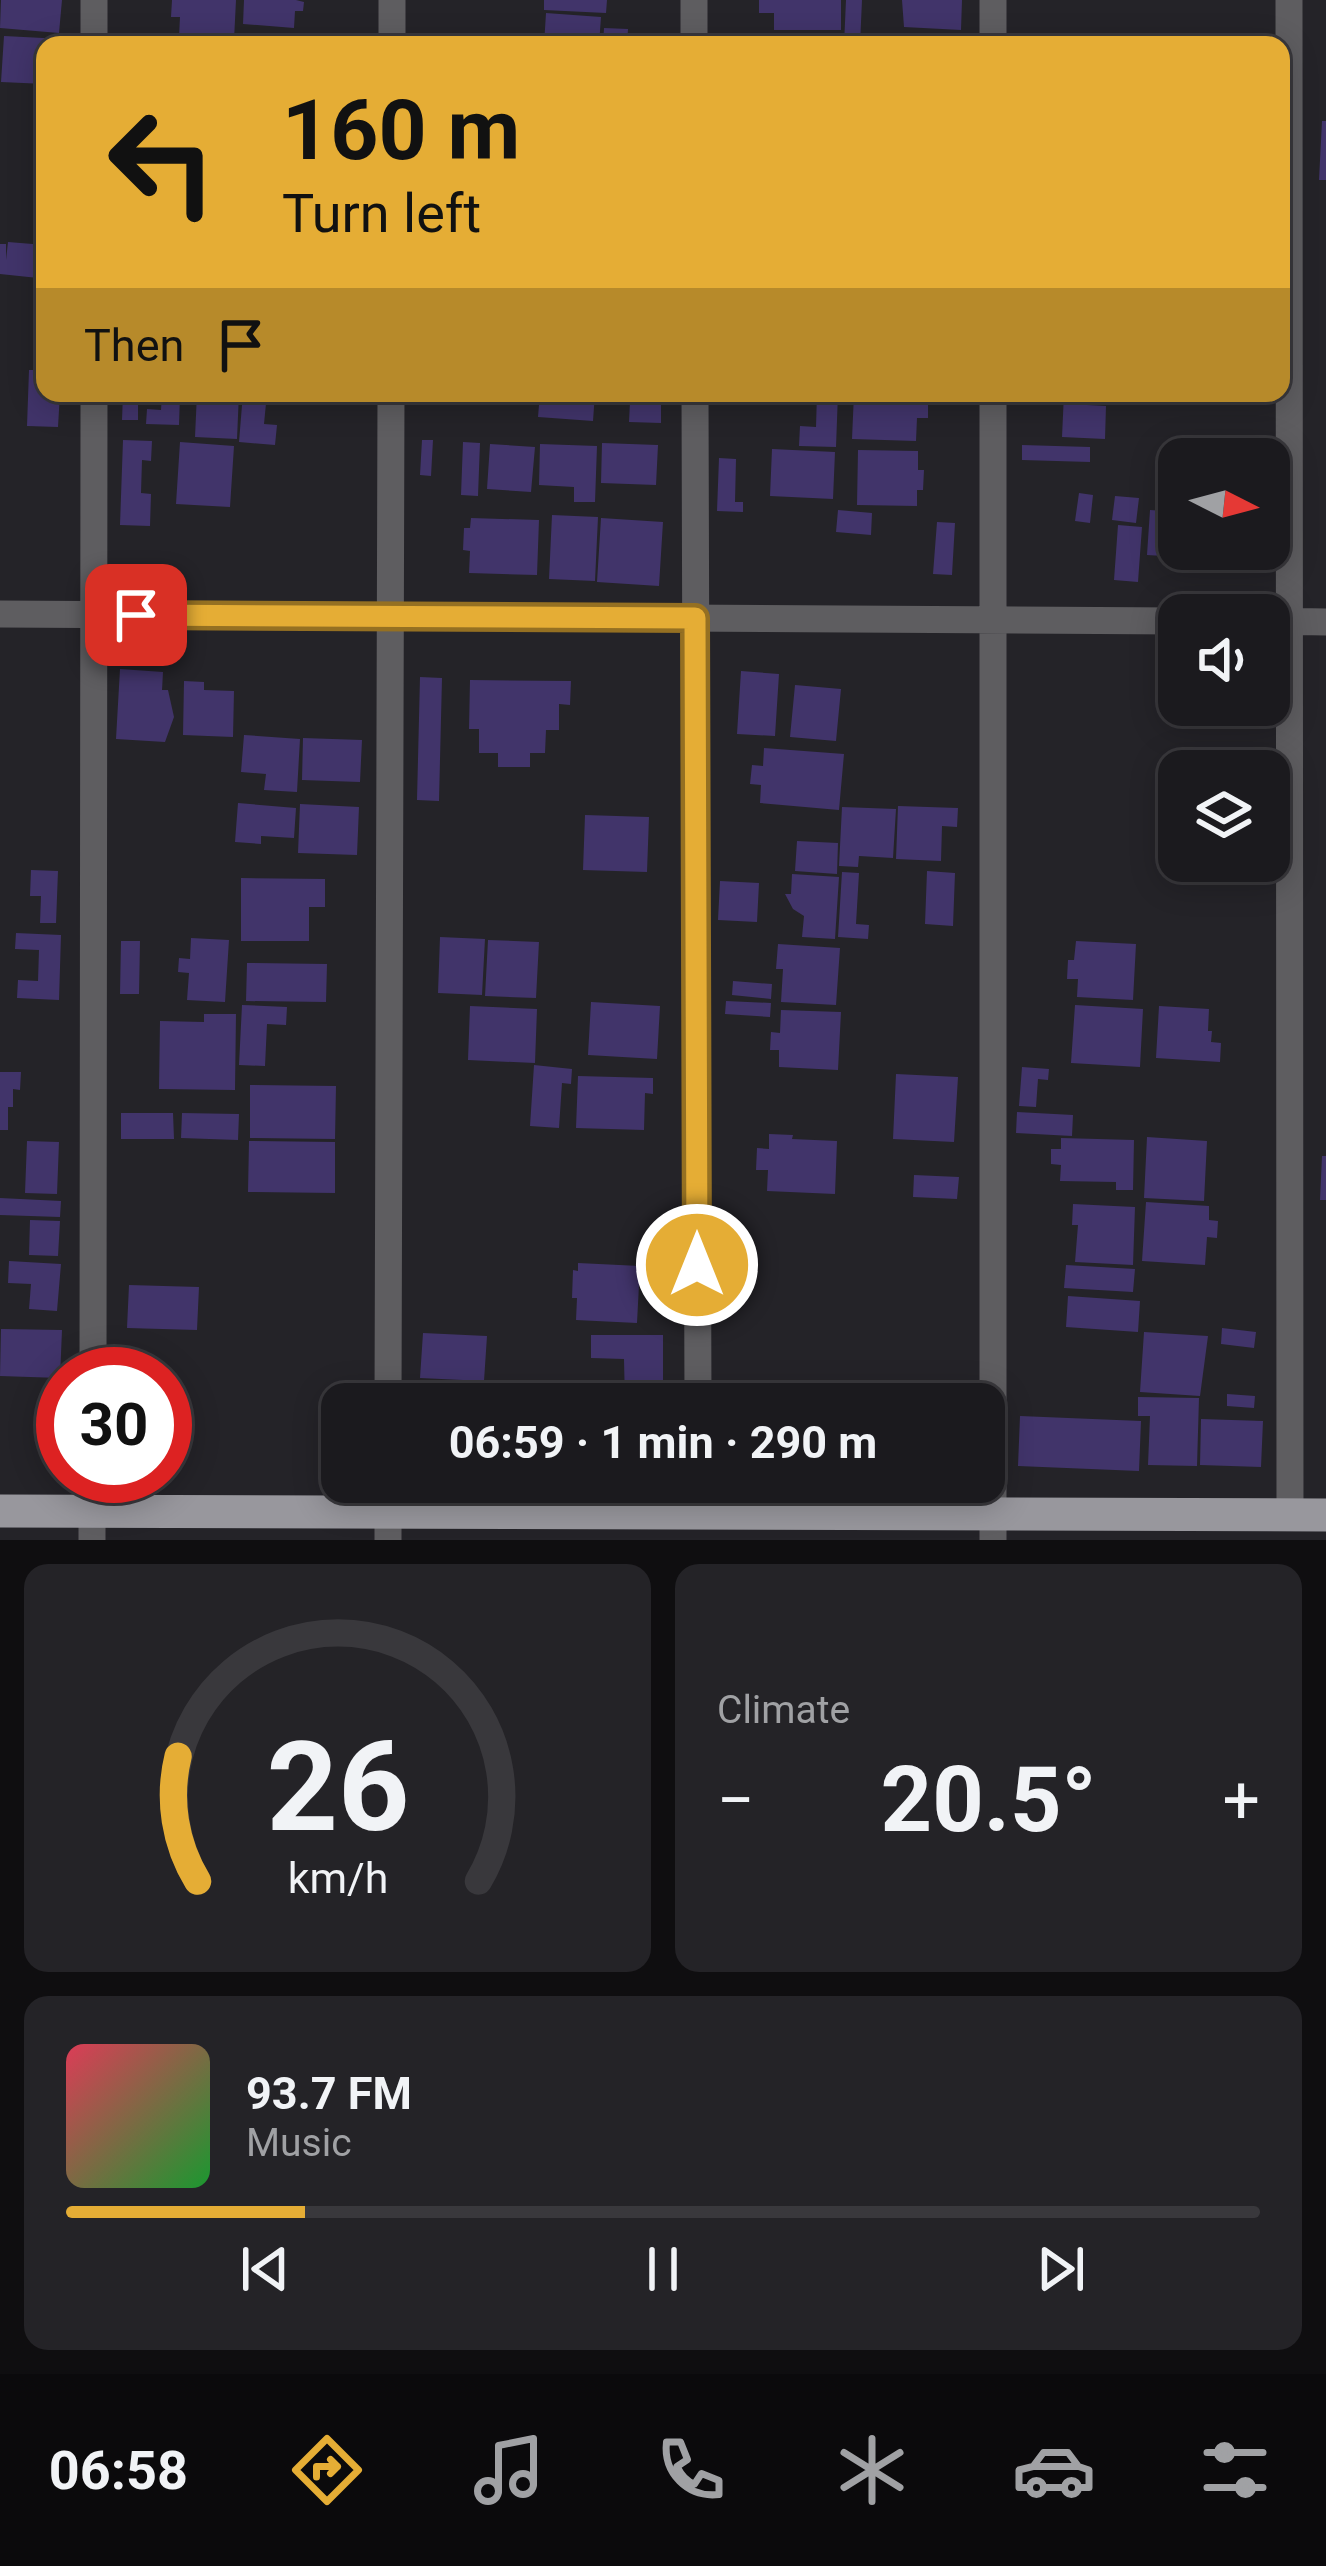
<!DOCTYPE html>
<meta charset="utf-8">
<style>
:root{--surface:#1b1a1e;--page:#242327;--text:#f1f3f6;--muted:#a0a1a4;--line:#39383c;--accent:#e5ad35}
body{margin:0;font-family:Roboto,sans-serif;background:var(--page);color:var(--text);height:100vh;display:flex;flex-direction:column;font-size:45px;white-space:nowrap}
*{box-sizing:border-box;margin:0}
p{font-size:39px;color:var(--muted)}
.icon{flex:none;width:66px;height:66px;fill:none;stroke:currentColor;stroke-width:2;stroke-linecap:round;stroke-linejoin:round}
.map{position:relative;height:1540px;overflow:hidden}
.side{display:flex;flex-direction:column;gap:24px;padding:24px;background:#0f0e10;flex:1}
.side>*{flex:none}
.banner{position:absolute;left:36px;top:36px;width:1254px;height:366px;border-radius:24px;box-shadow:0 6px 30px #0003,0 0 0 3px var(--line);background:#e5ad35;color:#111;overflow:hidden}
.needle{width:78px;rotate:96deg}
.controls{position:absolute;left:1158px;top:438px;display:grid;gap:24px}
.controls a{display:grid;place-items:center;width:132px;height:132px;border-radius:24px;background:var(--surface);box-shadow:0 6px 30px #0003,0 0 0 3px var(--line);font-size:60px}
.speed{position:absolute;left:36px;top:1347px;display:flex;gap:24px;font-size:60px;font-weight:700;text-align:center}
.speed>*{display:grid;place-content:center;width:156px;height:156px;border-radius:50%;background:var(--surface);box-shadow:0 6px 30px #0003,0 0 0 3px var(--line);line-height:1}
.speed .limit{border:18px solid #d22;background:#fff;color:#111}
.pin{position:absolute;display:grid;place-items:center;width:102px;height:102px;color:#fff;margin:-51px;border-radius:24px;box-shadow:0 6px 18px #0006}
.me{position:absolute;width:132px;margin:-66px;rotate:0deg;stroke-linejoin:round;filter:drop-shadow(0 0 9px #0008)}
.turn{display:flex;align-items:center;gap:42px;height:252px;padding:0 48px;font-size:54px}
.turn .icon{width:156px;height:156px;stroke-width:2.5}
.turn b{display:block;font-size:84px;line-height:102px}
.then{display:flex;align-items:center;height:114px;padding:0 48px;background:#0003;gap:24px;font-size:45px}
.big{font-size:90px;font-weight:700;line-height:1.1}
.side .tile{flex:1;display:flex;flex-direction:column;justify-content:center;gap:18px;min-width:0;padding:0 42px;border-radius:24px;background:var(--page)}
.side .dial{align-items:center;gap:0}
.dial svg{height:312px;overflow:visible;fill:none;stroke:var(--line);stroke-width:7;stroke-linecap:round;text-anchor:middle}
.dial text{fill:var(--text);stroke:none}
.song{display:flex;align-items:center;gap:36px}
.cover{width:144px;height:144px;border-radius:18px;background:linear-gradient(135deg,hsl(350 70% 55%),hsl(130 70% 35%))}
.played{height:12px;border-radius:6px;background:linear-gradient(90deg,var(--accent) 20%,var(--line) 20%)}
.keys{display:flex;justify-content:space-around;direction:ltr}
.heat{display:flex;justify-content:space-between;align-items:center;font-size:66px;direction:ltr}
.side .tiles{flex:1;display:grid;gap:24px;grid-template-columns:1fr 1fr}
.tile:last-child{grid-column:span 2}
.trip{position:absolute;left:321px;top:1383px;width:684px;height:120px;border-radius:24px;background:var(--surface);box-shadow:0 6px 30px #0003,0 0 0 3px var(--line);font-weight:700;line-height:120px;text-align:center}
.dock{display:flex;height:192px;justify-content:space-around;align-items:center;background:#0b0a0c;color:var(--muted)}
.dock .icon{width:84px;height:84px}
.dock .on{color:var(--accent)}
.dock b{font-size:54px;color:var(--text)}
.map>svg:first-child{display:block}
</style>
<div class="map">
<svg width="1326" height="1540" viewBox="0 0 1326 1540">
<rect width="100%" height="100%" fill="#242328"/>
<path fill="#41346a" d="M 1,0 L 62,0 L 59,33 L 0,28 Z
M 172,0 L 236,0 L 234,40 L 179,37 L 180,17 L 171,17 Z
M 244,0 L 296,0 L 304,2 L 303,11 L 295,11 L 294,28 L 243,24 Z
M 544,0 L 607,0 L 606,13 L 544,10 Z
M 759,0 L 841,0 L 841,30 L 774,30 L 774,13 L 759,13 Z
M 846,0 L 862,0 L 860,45 L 844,45 Z
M 902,0 L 962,0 L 961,30 L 904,27 Z
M 546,13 L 601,17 L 599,45 L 544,45 Z
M 604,28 L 628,29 L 627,45 L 603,45 Z
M 4,36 L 63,39 L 63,45 L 45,45 L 45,84 L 1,82 Z
M 1322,121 L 1326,121 L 1326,180 L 1319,180 Z
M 8,242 L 45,245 L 45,286 L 37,285 L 38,278 L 0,274 L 0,244 L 6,244 L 6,260 Z
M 29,370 L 45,370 L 45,393 L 60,393 L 58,427 L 27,426 Z
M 123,393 L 138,393 L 138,420 L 122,420 Z
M 197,393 L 239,393 L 237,439 L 195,437 Z
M 243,393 L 267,393 L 264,424 L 277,425 L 275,445 L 239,442 Z
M 540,393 L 595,393 L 593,421 L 538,417 Z
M 599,393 L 661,393 L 661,423 L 629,422 L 630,402 L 599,401 Z
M 739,393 L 773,393 L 772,399 L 739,396 Z
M 817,393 L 838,393 L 836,447 L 799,446 L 800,426 L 816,427 Z
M 854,393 L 917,393 L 917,398 L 928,398 L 928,418 L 917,418 L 916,441 L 852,439 Z
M 1064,393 L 1088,393 L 1087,405 L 1106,406 L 1105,439 L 1062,437 Z
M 162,394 L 180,395 L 179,425 L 146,424 L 147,409 L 161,410 Z
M 123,440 L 152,441 L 151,461 L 142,460 L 141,493 L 151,494 L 150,526 L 120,525 Z
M 422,440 L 433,440 L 431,476 L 420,475 Z
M 180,442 L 234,446 L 230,507 L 176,504 Z
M 463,442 L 480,443 L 478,496 L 461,495 Z
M 602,443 L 658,445 L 656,485 L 601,483 Z
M 490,444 L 535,447 L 531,492 L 487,489 Z
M 540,444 L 597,446 L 595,502 L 574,502 L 574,487 L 539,485 Z
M 1022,445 L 1090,447 L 1090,462 L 1022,460 Z
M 772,449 L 835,452 L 833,499 L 770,496 Z
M 858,450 L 918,451 L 918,470 L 924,470 L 923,490 L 917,490 L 917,506 L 857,505 Z
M 719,458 L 736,459 L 735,502 L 743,502 L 743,512 L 717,511 Z
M 1079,493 L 1093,495 L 1090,523 L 1075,521 Z
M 1115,496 L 1139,498 L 1136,523 L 1112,520 Z
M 838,510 L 872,513 L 871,535 L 836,532 Z
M 1150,510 L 1179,512 L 1179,549 L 1196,549 L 1195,558 L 1147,555 Z
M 552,515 L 598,517 L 595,581 L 549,579 Z
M 471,518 L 539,520 L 537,575 L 469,573 L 470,551 L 463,550 L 464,528 L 470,528 Z
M 601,518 L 663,522 L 659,586 L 597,582 Z
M 937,522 L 955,523 L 952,575 L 933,574 Z
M 1118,525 L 1142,527 L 1138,582 L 1114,580 Z
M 120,669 L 163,672 L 162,690 L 168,690 L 174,717 L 165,742 L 116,739 Z
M 741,671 L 779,674 L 775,736 L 737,734 Z
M 420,677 L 442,678 L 439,801 L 417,800 Z
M 470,680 L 571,681 L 570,705 L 559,704 L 559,730 L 546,730 L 545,753 L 530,753 L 530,767 L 498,767 L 498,753 L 479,753 L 479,729 L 469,729 Z
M 184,681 L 204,682 L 204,690 L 234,691 L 233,737 L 183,735 Z
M 795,685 L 841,689 L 836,741 L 790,737 Z
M 244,735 L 300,739 L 297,792 L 264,790 L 266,774 L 241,772 Z
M 303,738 L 362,740 L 360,782 L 302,780 Z
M 764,748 L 844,754 L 839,810 L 760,803 L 761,785 L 750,784 L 752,765 L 763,766 Z
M 238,803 L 296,808 L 294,838 L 261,836 L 261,844 L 235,842 Z
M 300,804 L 359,807 L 357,855 L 298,853 Z
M 898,806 L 958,808 L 957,827 L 942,826 L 941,861 L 896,859 Z
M 842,807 L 896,809 L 893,858 L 859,856 L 858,867 L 839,866 Z
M 585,815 L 649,817 L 647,872 L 583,870 Z
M 797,841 L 838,843 L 837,874 L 795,871 Z
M 1187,861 L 1257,861 L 1256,868 L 1187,865 Z
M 31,870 L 58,871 L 56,923 L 40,923 L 41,896 L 30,896 Z
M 927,871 L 955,873 L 953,926 L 925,924 Z
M 842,872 L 859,873 L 856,924 L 869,925 L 868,939 L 838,937 Z
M 792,874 L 839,877 L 835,939 L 802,937 L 804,916 L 793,909 L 785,894 L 791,894 Z
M 241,878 L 325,879 L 325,907 L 309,907 L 309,941 L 241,941 Z
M 720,881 L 759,883 L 757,922 L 718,920 Z
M 16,933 L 61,935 L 59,1000 L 17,998 L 18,980 L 38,981 L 39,950 L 15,949 Z
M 440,937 L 485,939 L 482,995 L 438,993 Z
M 191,938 L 229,940 L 225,1002 L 187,1000 L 189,973 L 178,972 L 179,958 L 190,959 Z
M 488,940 L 539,942 L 536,998 L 485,996 Z
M 121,941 L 140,941 L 139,994 L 120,994 Z
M 1076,941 L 1136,944 L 1133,1000 L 1077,997 L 1078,979 L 1067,979 L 1068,960 L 1074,960 Z
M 778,944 L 840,948 L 836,1005 L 781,1002 L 783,969 L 776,969 Z
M 247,963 L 327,964 L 326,1002 L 246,1001 Z
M 733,981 L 772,984 L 771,999 L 732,995 Z
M 726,1001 L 771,1003 L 770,1017 L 725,1014 Z
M 591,1002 L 660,1006 L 657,1059 L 588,1055 Z
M 242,1005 L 287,1007 L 286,1025 L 267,1024 L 265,1066 L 239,1065 Z
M 1075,1005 L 1143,1009 L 1140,1067 L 1071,1063 Z
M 470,1006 L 537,1009 L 535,1063 L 468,1060 Z
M 1159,1006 L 1209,1009 L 1208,1031 L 1212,1031 L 1211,1042 L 1221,1043 L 1220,1062 L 1156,1058 Z
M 781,1010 L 841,1012 L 838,1070 L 779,1067 L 779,1050 L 770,1050 L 771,1032 L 780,1033 Z
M 204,1014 L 236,1014 L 235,1090 L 159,1089 L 160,1021 L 204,1022 Z
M 534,1065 L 572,1069 L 571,1084 L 562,1083 L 559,1128 L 530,1126 Z
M 1022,1067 L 1049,1069 L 1048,1080 L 1038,1079 L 1036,1107 L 1019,1106 Z
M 0,1072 L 21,1072 L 20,1090 L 13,1089 L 13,1107 L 8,1107 L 8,1130 L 0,1130 Z
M 896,1074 L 958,1077 L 954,1142 L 893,1139 Z
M 578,1076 L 653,1078 L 653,1094 L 645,1093 L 644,1130 L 576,1128 Z
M 250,1085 L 336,1086 L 335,1139 L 250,1138 Z
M 1017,1112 L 1073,1115 L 1072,1136 L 1016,1133 Z
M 121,1113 L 173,1113 L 174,1139 L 121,1139 Z
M 182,1113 L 239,1114 L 238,1140 L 181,1138 Z
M 769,1134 L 793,1135 L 792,1139 L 837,1141 L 835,1194 L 767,1191 L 768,1170 L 756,1170 L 757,1148 L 769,1149 Z
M 1147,1137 L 1207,1141 L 1204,1201 L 1144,1198 Z
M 1061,1138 L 1134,1140 L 1133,1190 L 1116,1190 L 1116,1182 L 1060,1181 L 1061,1165 L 1051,1164 L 1051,1149 L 1061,1149 Z
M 27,1141 L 59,1142 L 57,1194 L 25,1193 Z
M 249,1141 L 335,1142 L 335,1193 L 248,1192 Z
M 1322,1156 L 1326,1156 L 1326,1200 L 1320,1200 Z
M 914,1175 L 959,1177 L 957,1199 L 913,1197 Z
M 0,1198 L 61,1201 L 60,1217 L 0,1215 Z
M 1146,1202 L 1209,1206 L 1209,1220 L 1218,1221 L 1217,1238 L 1207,1237 L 1205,1265 L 1142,1261 Z
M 1073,1204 L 1135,1207 L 1133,1265 L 1075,1262 L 1078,1225 L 1072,1225 Z
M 30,1220 L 60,1221 L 58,1256 L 29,1255 Z
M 9,1261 L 61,1264 L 57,1311 L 29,1309 L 31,1284 L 8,1283 Z
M 578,1263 L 640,1266 L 637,1323 L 576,1320 L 577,1298 L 572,1298 L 573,1270 L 578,1271 Z
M 1066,1265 L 1135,1269 L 1133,1292 L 1064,1288 Z
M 129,1285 L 199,1287 L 197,1330 L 127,1328 Z
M 1068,1296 L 1140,1301 L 1138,1332 L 1066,1327 Z
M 1222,1328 L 1256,1332 L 1254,1348 L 1221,1344 Z
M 1,1329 L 62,1330 L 60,1378 L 0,1376 Z
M 1144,1332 L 1208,1336 L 1200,1396 L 1140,1392 Z
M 423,1333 L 487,1336 L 484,1381 L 420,1378 Z
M 591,1335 L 663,1335 L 663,1404 L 625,1404 L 624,1359 L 591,1358 Z
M 713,1394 L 834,1395 L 834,1404 L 713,1404 Z
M 1227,1394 L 1255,1396 L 1254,1408 L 1227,1406 Z
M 1138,1397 L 1199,1398 L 1197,1466 L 1148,1465 L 1150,1416 L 1138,1416 Z
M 1020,1416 L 1141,1421 L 1139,1471 L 1018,1466 Z
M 1201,1419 L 1263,1421 L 1261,1467 L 1200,1465 Z"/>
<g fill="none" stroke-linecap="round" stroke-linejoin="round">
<path stroke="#5e5d60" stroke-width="27" d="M 694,0 L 694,45
M 993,0 L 993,45
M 1289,0 L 1290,1515
M 94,45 L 94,0
M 392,45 L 392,0
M 695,393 L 698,1404
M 993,393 L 993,1540
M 0,614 L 1179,621
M 1269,621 L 1326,622
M 93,1374 L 94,393
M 388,1404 L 391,393
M 698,1482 L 698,1512
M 92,1540 L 92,1476
M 388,1540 L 388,1482"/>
<path stroke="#98979d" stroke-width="33" d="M 0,1511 L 1326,1515"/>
</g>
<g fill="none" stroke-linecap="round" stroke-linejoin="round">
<defs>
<path id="route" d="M 136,615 L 695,618 L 697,1265"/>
</defs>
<use href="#route" stroke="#957022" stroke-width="30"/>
<use href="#route" stroke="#e5ad35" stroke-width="21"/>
</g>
</svg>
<div class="controls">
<a><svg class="needle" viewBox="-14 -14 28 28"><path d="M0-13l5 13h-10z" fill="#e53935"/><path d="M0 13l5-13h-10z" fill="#a0a1a4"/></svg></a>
<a><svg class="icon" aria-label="sound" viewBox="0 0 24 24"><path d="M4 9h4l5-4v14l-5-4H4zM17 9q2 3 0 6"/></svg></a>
<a><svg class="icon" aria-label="layers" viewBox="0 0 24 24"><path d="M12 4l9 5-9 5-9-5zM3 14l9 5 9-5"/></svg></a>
</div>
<div class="speed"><div class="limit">30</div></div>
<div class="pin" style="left:136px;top:615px;background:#d93025"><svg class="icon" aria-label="arrive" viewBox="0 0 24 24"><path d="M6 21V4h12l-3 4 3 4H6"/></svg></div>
<svg class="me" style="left:697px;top:1265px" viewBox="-20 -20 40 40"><circle r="17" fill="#e5ad35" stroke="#fff" stroke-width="3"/><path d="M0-11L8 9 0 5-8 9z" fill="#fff"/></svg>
<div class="trip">06:59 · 1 min · 290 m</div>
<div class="banner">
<div class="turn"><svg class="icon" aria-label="left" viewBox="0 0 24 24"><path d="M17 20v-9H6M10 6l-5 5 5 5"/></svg><div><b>160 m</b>Turn left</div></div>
<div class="then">Then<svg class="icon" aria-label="arrive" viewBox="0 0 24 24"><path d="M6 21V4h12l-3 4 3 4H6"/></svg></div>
</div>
</div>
<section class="side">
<div class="tiles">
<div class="tile dial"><svg viewBox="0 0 100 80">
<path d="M14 69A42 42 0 1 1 86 69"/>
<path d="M14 69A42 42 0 0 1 9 37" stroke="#e5ad35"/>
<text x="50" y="56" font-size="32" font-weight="700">26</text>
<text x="50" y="72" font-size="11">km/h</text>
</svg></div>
<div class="tile"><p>Climate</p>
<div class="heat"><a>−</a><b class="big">20.5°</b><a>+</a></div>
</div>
<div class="tile">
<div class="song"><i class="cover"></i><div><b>93.7 FM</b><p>Music</p></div></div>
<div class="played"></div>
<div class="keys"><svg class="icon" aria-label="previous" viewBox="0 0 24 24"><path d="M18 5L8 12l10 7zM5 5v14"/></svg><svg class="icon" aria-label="pause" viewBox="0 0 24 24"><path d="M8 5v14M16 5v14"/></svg><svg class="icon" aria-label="next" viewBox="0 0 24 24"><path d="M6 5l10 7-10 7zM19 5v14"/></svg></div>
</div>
</div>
</section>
<nav class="dock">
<b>06:58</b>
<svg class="icon on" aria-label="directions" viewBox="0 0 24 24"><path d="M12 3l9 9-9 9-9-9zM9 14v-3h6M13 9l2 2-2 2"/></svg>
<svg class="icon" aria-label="music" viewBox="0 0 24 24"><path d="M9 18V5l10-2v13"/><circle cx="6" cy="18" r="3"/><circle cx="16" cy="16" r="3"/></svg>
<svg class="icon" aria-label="phone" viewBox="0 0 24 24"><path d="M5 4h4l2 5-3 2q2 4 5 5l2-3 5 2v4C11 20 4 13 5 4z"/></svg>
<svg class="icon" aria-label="climate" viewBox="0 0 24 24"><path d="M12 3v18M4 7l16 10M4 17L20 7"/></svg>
<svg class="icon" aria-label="car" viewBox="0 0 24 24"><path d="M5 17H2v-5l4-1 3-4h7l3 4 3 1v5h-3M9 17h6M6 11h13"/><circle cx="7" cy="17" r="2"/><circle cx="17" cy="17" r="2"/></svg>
<svg class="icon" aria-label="filters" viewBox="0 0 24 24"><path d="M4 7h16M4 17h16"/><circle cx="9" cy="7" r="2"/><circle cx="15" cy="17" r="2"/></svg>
</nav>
